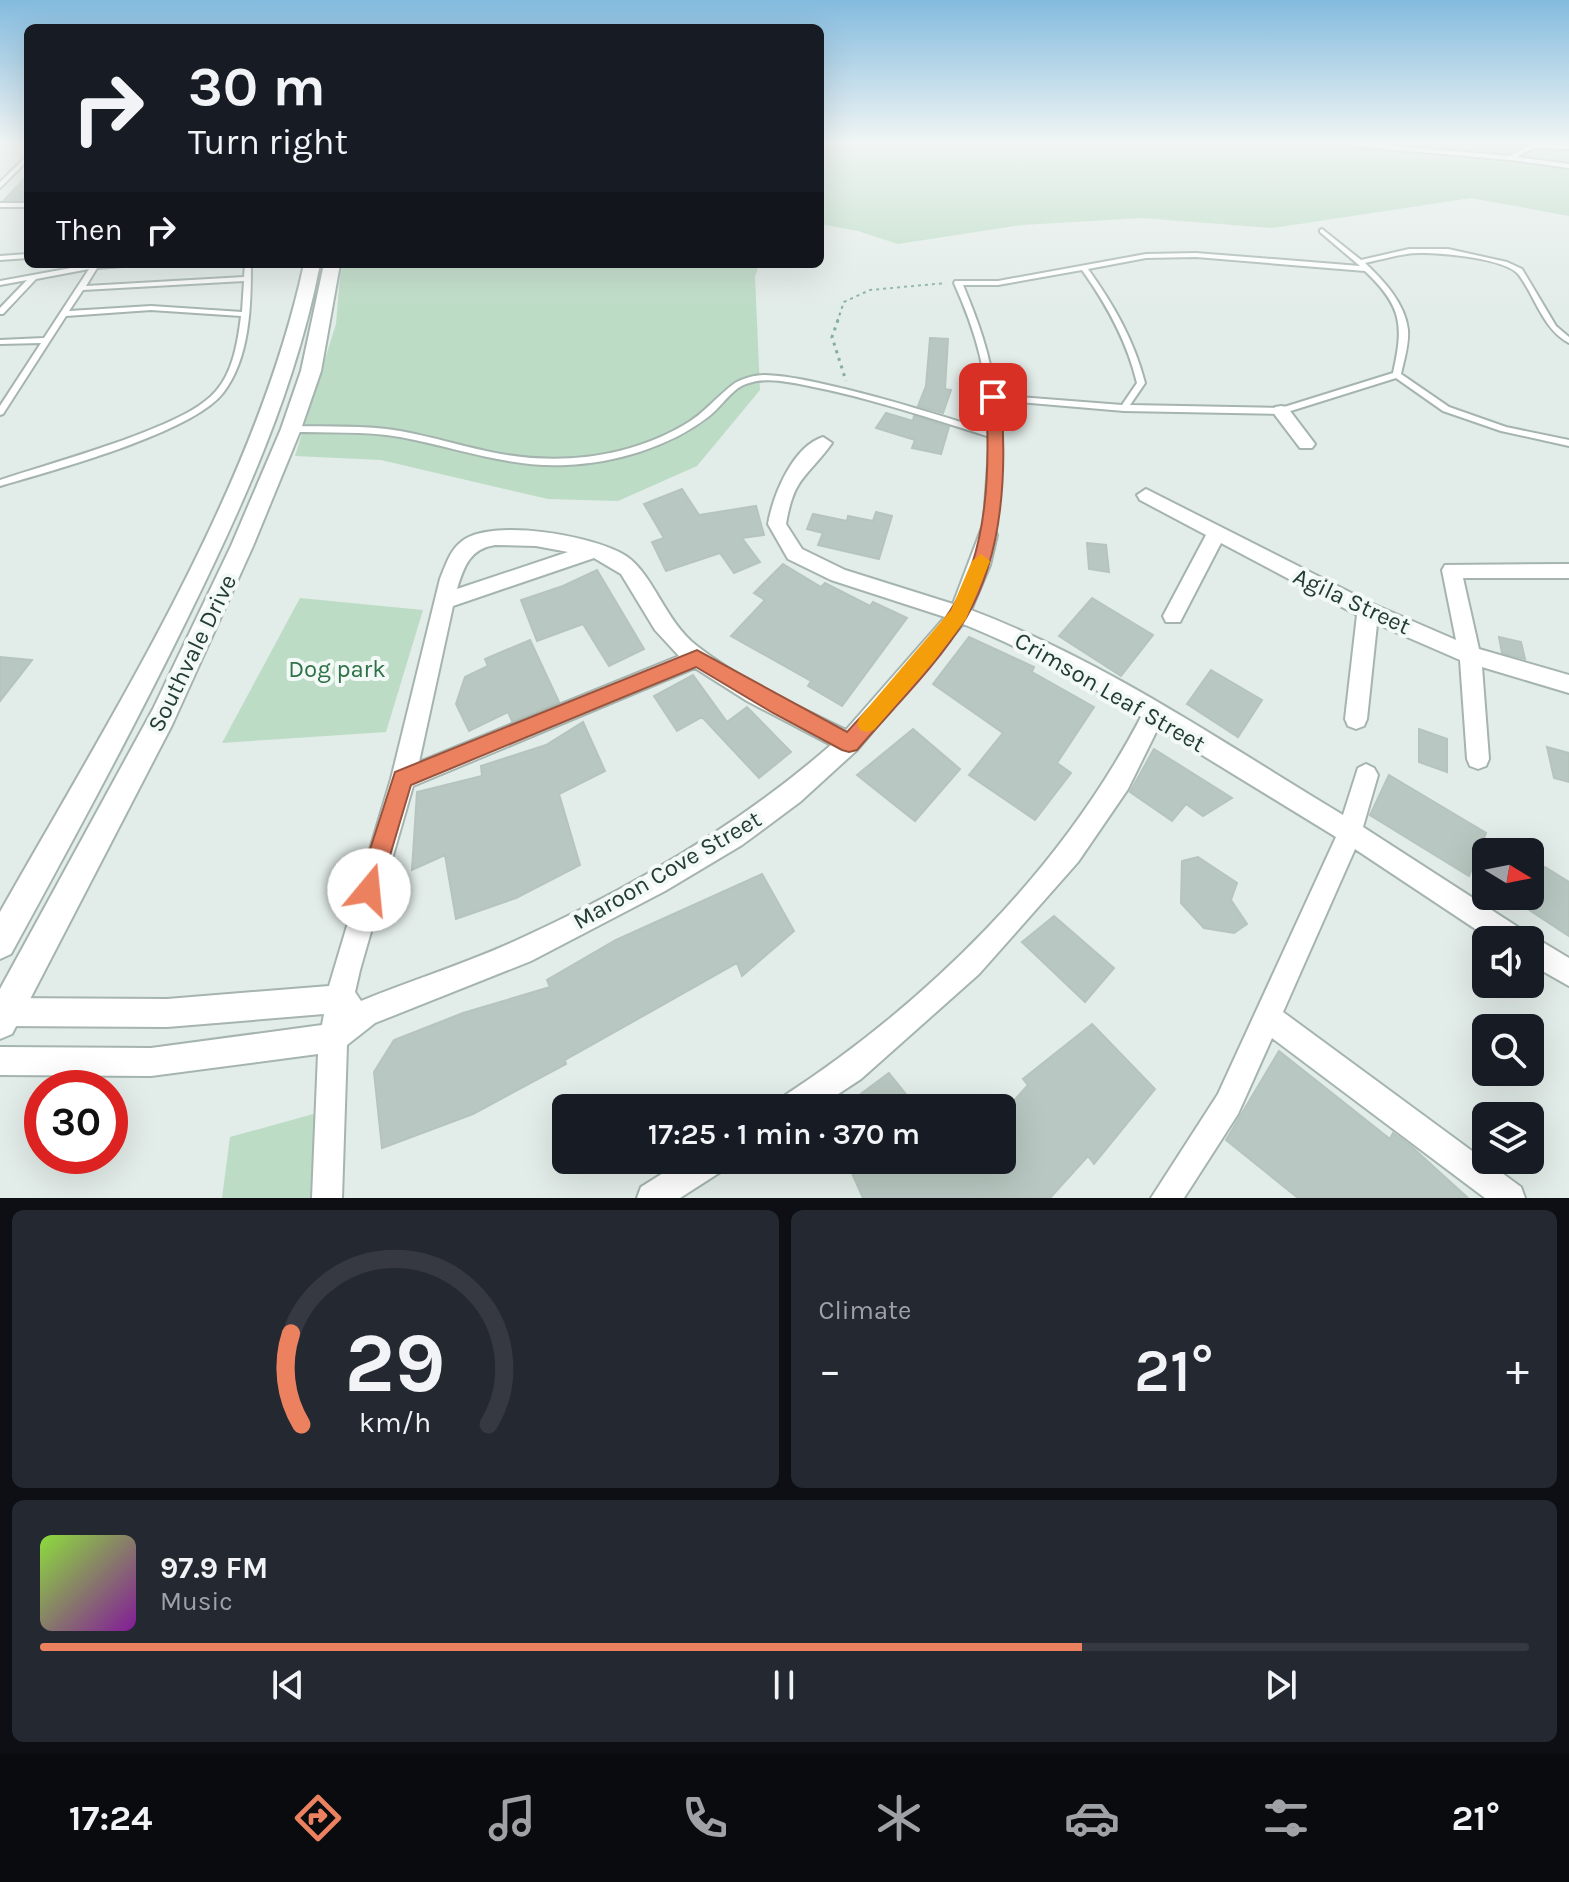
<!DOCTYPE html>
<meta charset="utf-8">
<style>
:root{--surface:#171b24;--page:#242831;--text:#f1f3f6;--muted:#9ea1a6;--line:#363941;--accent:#ec8160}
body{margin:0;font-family:Karla,sans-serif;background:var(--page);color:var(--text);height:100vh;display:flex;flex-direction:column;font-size:30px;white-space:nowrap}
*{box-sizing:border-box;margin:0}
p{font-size:26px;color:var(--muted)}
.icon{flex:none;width:44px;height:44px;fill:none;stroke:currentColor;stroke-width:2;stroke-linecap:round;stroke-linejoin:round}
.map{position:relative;height:1198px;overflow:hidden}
.details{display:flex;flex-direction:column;gap:12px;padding:12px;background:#0d0f14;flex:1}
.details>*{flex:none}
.top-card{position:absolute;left:24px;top:24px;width:800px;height:244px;border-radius:12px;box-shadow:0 8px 32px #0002;background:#171b24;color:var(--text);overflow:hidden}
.needle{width:52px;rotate:100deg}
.tools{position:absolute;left:1472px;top:838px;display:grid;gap:16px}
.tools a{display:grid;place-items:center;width:72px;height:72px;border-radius:12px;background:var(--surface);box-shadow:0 8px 32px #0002;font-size:40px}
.speed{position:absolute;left:24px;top:1070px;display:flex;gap:16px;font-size:40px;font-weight:700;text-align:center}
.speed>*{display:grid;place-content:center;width:104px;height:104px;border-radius:50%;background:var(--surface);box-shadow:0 8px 32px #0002;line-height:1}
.speed .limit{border:12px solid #d22;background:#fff;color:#111}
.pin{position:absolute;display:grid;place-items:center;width:68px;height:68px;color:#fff;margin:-34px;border-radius:16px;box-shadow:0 4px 12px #0006}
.me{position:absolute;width:88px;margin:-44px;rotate:17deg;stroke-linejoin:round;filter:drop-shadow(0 0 6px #0008)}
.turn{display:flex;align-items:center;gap:28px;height:168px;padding:0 32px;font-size:36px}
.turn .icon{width:104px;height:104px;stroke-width:2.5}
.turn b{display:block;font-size:56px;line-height:68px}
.then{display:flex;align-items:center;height:76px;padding:0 32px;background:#0003;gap:16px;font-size:30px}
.big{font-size:60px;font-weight:600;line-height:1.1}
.details .card{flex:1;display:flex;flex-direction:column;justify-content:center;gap:12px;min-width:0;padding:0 28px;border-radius:12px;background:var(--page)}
.details .dial{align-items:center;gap:0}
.dial svg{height:208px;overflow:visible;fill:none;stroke:var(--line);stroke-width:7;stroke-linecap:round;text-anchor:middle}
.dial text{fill:var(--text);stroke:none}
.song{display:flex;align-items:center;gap:24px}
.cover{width:96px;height:96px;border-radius:12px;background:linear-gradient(135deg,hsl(90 70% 55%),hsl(290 70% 35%))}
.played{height:8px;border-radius:4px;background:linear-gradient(90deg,var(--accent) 70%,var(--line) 70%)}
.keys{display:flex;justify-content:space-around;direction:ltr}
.heat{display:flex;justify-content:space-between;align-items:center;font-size:44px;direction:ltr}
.details .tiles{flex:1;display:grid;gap:12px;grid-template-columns:1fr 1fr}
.card:last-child{grid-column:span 2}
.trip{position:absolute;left:552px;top:1094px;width:464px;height:80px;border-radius:12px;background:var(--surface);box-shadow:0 8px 32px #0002;font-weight:600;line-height:80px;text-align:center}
.dock{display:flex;height:128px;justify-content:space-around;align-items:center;background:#090b0e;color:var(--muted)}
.dock .icon{width:56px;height:56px}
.dock .current{color:var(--accent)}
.dock b{font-size:36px;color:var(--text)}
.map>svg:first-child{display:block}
</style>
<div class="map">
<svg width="1569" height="1198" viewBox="0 0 1569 1198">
<rect width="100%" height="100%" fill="#e2ece8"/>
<path fill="#bcdcc5" d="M 820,144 L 1569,144 L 1569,216 L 1471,198 L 1273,228 L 1142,218 L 1022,225 L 898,244 L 858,231 L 820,224 Z
M 341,264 L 759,264 L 755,277 L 760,390 L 697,466 L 618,501 L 548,499 L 381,460 L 295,456 L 336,324 Z
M 300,598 L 423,610 L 386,732 L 222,743 Z
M 317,1113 L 311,1198 L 222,1198 L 230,1137 Z"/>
<path fill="#b8c7c1" stroke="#b5c5be" stroke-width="2" d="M 28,175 L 28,200 L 4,200 Z
M 930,338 L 948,339 L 945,389 L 951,390 L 943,413 L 918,406 L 926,386 Z
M 886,413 L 913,421 L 914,416 L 949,427 L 941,454 L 912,448 L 915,440 L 876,428 Z
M 682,489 L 699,515 L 756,506 L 764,535 L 742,538 L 760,562 L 734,573 L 720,553 L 666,571 L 652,542 L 664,538 L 644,504 Z
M 876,512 L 892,516 L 879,559 L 818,545 L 823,533 L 807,529 L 813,514 L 847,521 L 848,516 L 873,521 Z
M 1087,543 L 1106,545 L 1109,572 L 1089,569 Z
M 783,564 L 821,587 L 825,583 L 870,606 L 873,602 L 907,618 L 842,706 L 808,686 L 811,681 L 731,636 L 765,600 L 754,593 Z
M 597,570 L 644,649 L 609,666 L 583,624 L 537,641 L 521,600 L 563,586 Z
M 1092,598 L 1153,635 L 1121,676 L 1059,636 Z
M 969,637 L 1034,667 L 1032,672 L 1094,707 L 1057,763 L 1071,773 L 1035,820 L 969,775 L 1003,733 L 933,684 Z
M 1499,637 L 1521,642 L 1525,659 L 1502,653 Z
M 530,640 L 559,702 L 512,721 L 508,712 L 469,731 L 456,704 L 465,677 L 488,666 L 485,659 Z
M 0,657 L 32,660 L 0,701 Z
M 1211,670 L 1262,700 L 1238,737 L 1187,704 Z
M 693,675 L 727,722 L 747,707 L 791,752 L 759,778 L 702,717 L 677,731 L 654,696 Z
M 583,722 L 605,771 L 559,794 L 580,865 L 516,898 L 456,919 L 445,855 L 412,870 L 417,792 L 482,776 L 481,766 L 546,745 Z
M 913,729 L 960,769 L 915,821 L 857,775 Z
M 1419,729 L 1447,739 L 1447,772 L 1419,762 Z
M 1547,747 L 1569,753 L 1569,782 L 1554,778 Z
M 1154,749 L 1232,798 L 1203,816 L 1186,804 L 1172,821 L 1130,792 Z
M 1389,775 L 1486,833 L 1469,876 L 1370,815 Z
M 1198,857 L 1237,883 L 1231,900 L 1247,924 L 1234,933 L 1204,928 L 1181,903 L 1182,861 Z
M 1545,867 L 1569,882 L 1569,936 L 1526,908 Z
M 762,874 L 794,931 L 742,976 L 737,963 L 565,1060 L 566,1064 L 473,1114 L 382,1148 L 374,1072 L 394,1040 L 463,1013 L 550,987 L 547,980 L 616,940 Z
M 1054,916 L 1114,968 L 1085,1002 L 1022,942 Z
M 1092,1024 L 1155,1089 L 1094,1164 L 1088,1156 L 1050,1198 L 863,1198 L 846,1160 L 1002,1160 L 1002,1114 L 1028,1085 L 1023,1079 Z
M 1279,1051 L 1390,1139 L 1393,1133 L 1412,1147 L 1468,1198 L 1298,1198 L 1226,1140 Z
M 889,1073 L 917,1108 L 842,1108 Z"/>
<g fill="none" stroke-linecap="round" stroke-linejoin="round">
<defs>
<path id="service" d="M 1348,144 L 1368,144 L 1510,156 L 1532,144 L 1569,145 L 1569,149 L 1533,148 L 1517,157 L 1569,164 L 1569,168 L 1511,160 L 1351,146 Z
M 28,155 L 28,160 L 0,188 L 0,182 Z
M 0,203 L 28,203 L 28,207 L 0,207 Z
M 1322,229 L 1361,260 L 1409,249 L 1448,249 L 1507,262 L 1522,269 L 1556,326 L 1569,337 L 1569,343 C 1543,329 1536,298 1519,275 C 1507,258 1428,250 1407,254 C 1393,256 1379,260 1365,263 C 1383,280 1405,303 1408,330 C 1409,345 1404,360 1401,374 L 1449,407 L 1506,427 L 1569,440 L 1569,446 L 1501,431 L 1443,411 L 1396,378 L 1281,414 L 1124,411 L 996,400 L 998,434 L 1000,436 L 998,438 L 993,535 L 988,538 L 983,535 L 990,437 C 930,418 870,398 809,386 C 790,382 768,377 749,383 C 732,387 722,407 708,417 C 669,447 615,463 566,465 C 509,468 455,447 400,437 C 364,431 327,433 291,432 L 287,429 L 291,426 C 327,427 364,425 400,431 C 434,437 467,448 501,454 C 564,465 629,457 684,425 C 704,414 717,396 735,383 C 744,378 755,375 765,375 C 792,376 819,383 845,389 C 894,401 942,416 989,431 C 988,375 977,334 954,283 L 955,281 L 998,281 L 1146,254 L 1196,253 L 1360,266 L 1320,232 L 1320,230 ZM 1196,257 L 1365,271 C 1402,306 1404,325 1393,373 L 1281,408 L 1130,405 L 1145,383 C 1134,340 1113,304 1088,269 L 1146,258 ZM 1082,270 C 1107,305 1127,341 1137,383 L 1122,405 L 995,395 C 991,356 978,321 963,285 L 998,285 Z
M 28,254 L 28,258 L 0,260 L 0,256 Z
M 93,264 L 126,264 L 123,266 L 97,268 L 86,286 L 244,277 L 245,264 L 251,264 C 251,306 250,358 223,393 C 192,433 51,471 0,486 L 0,480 C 55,462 111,447 164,424 C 182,416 203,406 216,391 C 233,372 238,341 241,316 L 151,310 L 66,316 L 3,414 L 0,415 L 0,406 L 41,343 L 0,344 L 0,340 L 44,338 L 89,269 L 36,279 L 3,314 L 0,314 L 0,308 L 27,280 L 0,285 L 0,281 ZM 244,281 L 242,312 L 151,306 L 69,311 L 83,290 Z"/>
<path id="minor" d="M 1281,406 L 1287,407 L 1312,440 L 1315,444 L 1312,448 L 1300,448 L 1275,415 L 1273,411 L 1275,407 Z
M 823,437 L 832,443 C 807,478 794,476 786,524 L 802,549 L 845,570 L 953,604 L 981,530 L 995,530 L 997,535 L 990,565 L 971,610 C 1103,660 1222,742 1343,815 L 1358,768 L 1366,764 L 1374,768 L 1378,775 L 1363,827 L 1524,931 L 1527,937 L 1539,940 L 1569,958 L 1569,986 L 1530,964 L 1530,940 L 1492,940 L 1355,849 L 1283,1012 L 1521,1187 L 1525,1198 L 1485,1198 L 1272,1038 L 1238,1114 L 1184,1198 L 1151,1198 L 1218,1094 L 1336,837 L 1158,728 L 1128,789 L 1078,862 L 979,974 L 861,1079 L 817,1108 L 776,1108 L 781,1098 C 927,1003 1060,872 1141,717 C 1083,681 1026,649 963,624 L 857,750 L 800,802 L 742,845 L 665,891 L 531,961 L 375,1023 L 347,1045 L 342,1198 L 312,1198 L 318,1054 L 151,1076 L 0,1075 L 0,1047 L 151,1048 L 322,1025 L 324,1014 L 167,1027 L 0,1026 L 0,998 L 167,999 L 329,986 L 391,779 L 440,579 C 445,567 450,550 461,542 C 490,517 596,536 626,556 C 654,575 664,620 697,646 C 742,681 795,705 846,730 L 945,617 L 831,580 L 788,559 L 768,524 C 773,496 792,447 823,437 ZM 495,545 L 536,546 L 568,552 L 457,589 C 464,566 470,549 495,545 ZM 594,558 L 621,574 L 655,630 L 679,656 L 419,762 L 453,606 ZM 695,668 L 747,701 L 831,745 C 737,827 628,890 515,941 C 465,964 412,980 361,1001 L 355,992 L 360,970 L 413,786 Z
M 1146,489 L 1375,605 L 1456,640 L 1442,570 L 1445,565 L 1569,564 L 1569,578 L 1463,578 L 1479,649 L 1569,675 L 1569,693 L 1482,667 L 1489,759 L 1486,766 L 1478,769 L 1470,766 L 1467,759 L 1460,660 L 1377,624 L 1367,719 L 1364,726 L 1356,729 L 1348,726 L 1345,719 L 1357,615 L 1221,543 L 1180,622 L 1166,622 L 1163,616 L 1206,535 L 1140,500 L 1137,495 Z
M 684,1160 L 726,1160 L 722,1171 L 680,1198 L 637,1198 L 641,1187 Z"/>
<path id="tertiary" d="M 304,264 L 320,264 C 296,388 244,503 189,615 C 133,730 72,842 11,954 L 0,959 L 0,912 C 113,712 255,490 304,264 Z
M 324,264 L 340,264 L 321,371 L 301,429 L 253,546 L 172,725 L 12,1034 L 0,1039 L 0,989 L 153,709 L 231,546 L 281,429 L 301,371 Z"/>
</defs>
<use href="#service" stroke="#a5b4af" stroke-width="4"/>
<use href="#minor" stroke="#a5b4af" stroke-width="4"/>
<use href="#tertiary" stroke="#a5b4af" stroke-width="4"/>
<path stroke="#84aea1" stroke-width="2" stroke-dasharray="3 4" stroke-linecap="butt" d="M 837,322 L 844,302 L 870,290 L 946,283"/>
<path stroke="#84aea1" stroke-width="3" stroke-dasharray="3 5" stroke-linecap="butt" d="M 838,320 L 832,337 L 846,381"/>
<use href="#service" fill="#fff" fill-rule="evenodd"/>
<use href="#minor" fill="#fff" fill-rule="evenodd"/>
<use href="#tertiary" fill="#fff" fill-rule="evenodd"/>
</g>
<linearGradient id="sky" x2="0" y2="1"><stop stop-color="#83bbde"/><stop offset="0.46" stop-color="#f2f6f5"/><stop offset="1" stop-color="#f2f6f5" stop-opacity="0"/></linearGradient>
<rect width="1569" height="311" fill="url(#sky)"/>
<path fill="#ec8160" stroke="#99543e" stroke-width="2" d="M 993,393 L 1001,397 C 1007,470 1004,554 966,618 C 937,666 893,708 857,750 L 849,752 L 842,750 L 773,713 L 696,667 L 411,785 L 377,899 L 369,902 L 361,899 L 357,890 L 395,772 L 697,650 L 847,732 C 882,693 922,655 950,611 C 989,552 990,466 986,397 Z"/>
<path fill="#f59e0b" d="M 981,554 L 990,561 L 966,619 L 934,661 L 874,730 L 867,732 L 860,730 L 857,723 L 860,717 L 951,610 L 972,561 Z"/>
<g text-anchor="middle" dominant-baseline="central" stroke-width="8" stroke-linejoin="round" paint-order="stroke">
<g font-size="24" fill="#233c35" stroke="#f3f9f6">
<text transform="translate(1352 601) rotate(25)">Agila Street</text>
<text transform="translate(192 653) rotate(-64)">Southvale Drive</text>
<text transform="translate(1110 692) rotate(30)">Crimson Leaf Street</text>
<text transform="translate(667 870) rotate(-30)">Maroon Cove Street</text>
</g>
<g font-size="24" fill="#2f7248" stroke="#f3f9f6">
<text x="337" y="669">Dog park</text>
</g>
</g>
</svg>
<div class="tools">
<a><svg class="needle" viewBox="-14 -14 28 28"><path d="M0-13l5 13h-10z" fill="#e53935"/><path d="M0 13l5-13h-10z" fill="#9ea1a6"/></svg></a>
<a><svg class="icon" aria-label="sound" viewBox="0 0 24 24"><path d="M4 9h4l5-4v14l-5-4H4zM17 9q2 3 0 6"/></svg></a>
<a><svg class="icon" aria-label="search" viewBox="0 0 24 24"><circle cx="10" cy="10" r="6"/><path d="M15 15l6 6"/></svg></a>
<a><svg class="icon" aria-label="layers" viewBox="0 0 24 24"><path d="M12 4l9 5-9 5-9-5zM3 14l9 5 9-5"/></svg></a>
</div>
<div class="speed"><div class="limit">30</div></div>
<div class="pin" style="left:993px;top:397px;background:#d93025"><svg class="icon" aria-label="arrive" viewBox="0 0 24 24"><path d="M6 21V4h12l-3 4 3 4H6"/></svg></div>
<svg class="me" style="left:369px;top:890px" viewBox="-20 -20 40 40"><circle r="19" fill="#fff"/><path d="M0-13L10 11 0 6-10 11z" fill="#ec8160"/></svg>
<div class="trip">17:25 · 1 min · 370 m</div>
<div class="top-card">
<div class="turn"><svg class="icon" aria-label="right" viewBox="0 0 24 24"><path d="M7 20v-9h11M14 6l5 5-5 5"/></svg><div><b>30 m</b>Turn right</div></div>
<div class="then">Then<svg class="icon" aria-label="right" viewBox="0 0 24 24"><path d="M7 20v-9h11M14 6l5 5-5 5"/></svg></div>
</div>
</div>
<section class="details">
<div class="tiles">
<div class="card dial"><svg viewBox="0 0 100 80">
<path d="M14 69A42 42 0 1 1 86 69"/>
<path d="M14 69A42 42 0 0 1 10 34" stroke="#ec8160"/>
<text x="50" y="56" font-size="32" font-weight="700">29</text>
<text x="50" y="72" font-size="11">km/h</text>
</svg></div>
<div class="card"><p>Climate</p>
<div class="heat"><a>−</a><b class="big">21°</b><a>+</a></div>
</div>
<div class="card">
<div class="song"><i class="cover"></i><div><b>97.9 FM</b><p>Music</p></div></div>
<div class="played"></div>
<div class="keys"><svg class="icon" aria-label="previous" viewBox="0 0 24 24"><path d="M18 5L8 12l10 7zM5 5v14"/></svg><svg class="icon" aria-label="pause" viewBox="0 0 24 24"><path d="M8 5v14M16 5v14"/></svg><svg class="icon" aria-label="next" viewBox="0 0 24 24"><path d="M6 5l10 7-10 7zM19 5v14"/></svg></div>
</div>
</div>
</section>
<nav class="dock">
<b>17:24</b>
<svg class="icon current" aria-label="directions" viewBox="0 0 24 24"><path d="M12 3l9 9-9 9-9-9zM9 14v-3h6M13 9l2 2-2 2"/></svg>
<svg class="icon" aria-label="music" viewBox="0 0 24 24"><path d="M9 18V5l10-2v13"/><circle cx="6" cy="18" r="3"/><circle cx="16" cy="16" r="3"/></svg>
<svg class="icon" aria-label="phone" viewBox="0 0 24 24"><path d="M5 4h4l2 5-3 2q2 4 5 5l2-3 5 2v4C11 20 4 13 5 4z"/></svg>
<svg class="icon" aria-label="climate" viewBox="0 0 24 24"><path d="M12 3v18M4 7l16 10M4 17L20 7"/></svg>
<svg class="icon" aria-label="car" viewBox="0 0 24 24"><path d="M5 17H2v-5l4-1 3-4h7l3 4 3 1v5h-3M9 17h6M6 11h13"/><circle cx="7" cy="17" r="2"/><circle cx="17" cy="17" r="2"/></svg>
<svg class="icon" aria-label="filters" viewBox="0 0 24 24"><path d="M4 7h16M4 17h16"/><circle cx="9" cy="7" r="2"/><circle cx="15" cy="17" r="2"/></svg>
<b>21°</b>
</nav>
